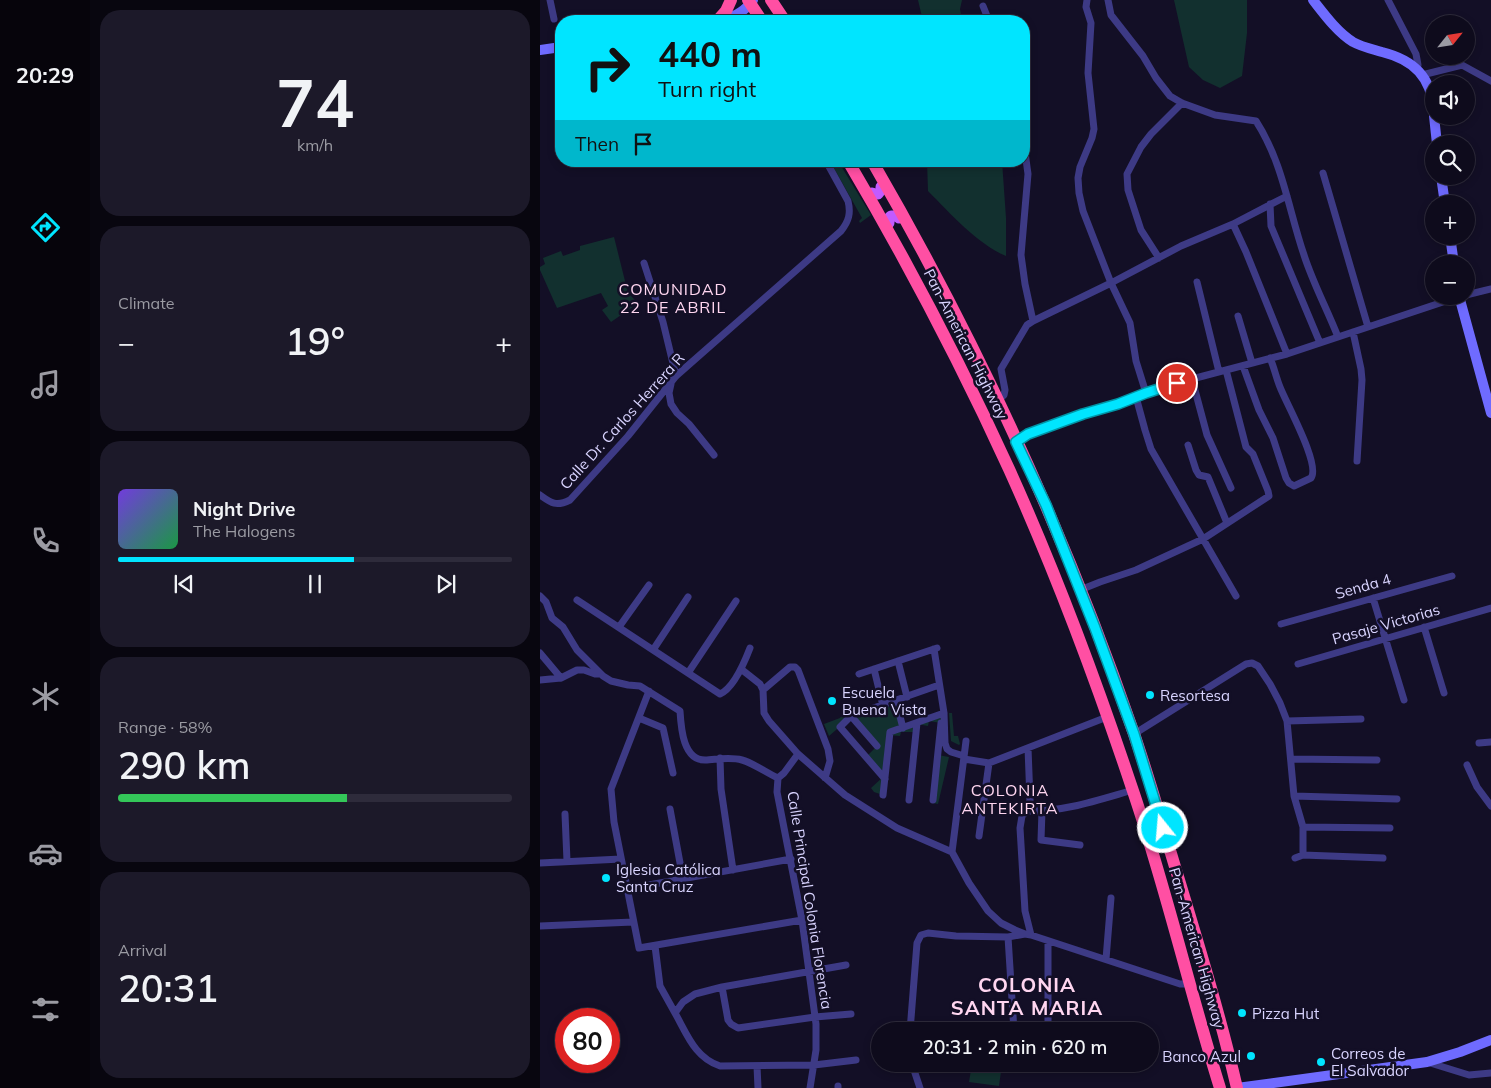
<!DOCTYPE html>
<meta charset="utf-8">
<style>
:root{--surface:#0e0b1c;--page:#1c1929;--text:#f1f3f6;--muted:#9b9ba3;--line:#2e2b3b;--accent:#00e5ff}
body{margin:0;font-family:Mulish,sans-serif;background:var(--page);color:var(--text);height:100vh;display:flex;flex-direction:column;font-size:19px;white-space:nowrap}
*{box-sizing:border-box;margin:0}
p{font-size:16px;color:var(--muted)}
.icon{flex:none;width:28px;height:28px;fill:none;stroke:currentColor;stroke-width:2;stroke-linecap:round;stroke-linejoin:round}
.map{position:relative;flex:1;overflow:hidden}
.sheet{display:flex;flex-direction:column;gap:10px;padding:10px;background:#08060f;width:450px}
.sheet>*{flex:none}
.hud{position:absolute;left:15px;top:15px;width:475px;height:152px;border-radius:20px;box-shadow:0 2px 8px #0003,0 0 0 1px var(--line);background:#00e5ff;color:#111;overflow:hidden}
.needle{width:32px;rotate:60deg}
.controls{position:absolute;left:885px;top:15px;display:grid;gap:10px}
.controls a{display:grid;place-items:center;width:50px;height:50px;border-radius:50%;background:var(--surface);box-shadow:0 2px 8px #0003,0 0 0 1px var(--line);font-size:25px}
.speed{position:absolute;left:15px;top:1008px;display:flex;gap:10px;font-size:25px;font-weight:700;text-align:center}
.speed>*{display:grid;place-content:center;width:65px;height:65px;border-radius:50%;background:var(--surface);box-shadow:0 2px 8px #0003,0 0 0 1px var(--line);line-height:1}
.speed .limit{border:8px solid #d22;background:#fff;color:#111}
.pin{position:absolute;display:grid;place-items:center;width:42px;height:42px;color:#fff;margin:-21px;border:2px solid #fff;border-radius:50%;box-shadow:0 1px 5px #0007}
.me{position:absolute;width:55px;margin:-28px;rotate:343deg;stroke-linejoin:round;filter:drop-shadow(0 0 4px #0008)}
.turn{display:flex;align-items:center;gap:18px;height:105px;padding:0 20px;font-size:22px}
.turn .icon{width:65px;height:65px;stroke-width:2.5}
.turn b{display:block;font-size:35px;line-height:42px}
.then{display:flex;align-items:center;height:48px;padding:0 20px;background:#0003;gap:10px;font-size:19px}
.big{font-size:38px;font-weight:600;line-height:1.1}
.sheet .widget{flex:1;display:flex;flex-direction:column;justify-content:center;gap:8px;min-width:0;padding:0 18px;border-radius:20px;background:var(--page)}
.sheet .dial{align-items:center;gap:0}
.dial b{font-size:65px;line-height:1}
.song{display:flex;align-items:center;gap:15px}
.cover{width:60px;height:60px;border-radius:8px;background:linear-gradient(135deg,hsl(260 70% 55%),hsl(140 70% 35%))}
.played{height:5px;border-radius:2px;background:linear-gradient(90deg,var(--accent) 60%,var(--line) 60%)}
.keys{display:flex;justify-content:space-around;direction:ltr}
.heat{display:flex;justify-content:space-between;align-items:center;font-size:28px;direction:ltr}
.charge{height:8px;border-radius:4px;background:linear-gradient(90deg,#34c759 58%,var(--line) 0)}
.trip{position:absolute;left:331px;top:1022px;width:288px;height:50px;border-radius:25px;background:var(--surface);box-shadow:0 2px 8px #0003,0 0 0 1px var(--line);font-weight:600;line-height:50px;text-align:center}
main{display:flex;flex:1;min-height:0}
.tab-bar{display:flex;flex-direction:column;width:90px;justify-content:space-around;align-items:center;background:#06040b;color:var(--muted)}
.tab-bar .icon{width:35px;height:35px}
.tab-bar .active{color:var(--accent)}
.tab-bar b{font-size:22px;color:var(--text)}
.map>svg:first-child{display:block}
</style>
<main>
<nav class="tab-bar">
<b>20:29</b>
<svg class="icon active" aria-label="directions" viewBox="0 0 24 24"><path d="M12 3l9 9-9 9-9-9zM9 14v-3h6M13 9l2 2-2 2"/></svg>
<svg class="icon" aria-label="music" viewBox="0 0 24 24"><path d="M9 18V5l10-2v13"/><circle cx="6" cy="18" r="3"/><circle cx="16" cy="16" r="3"/></svg>
<svg class="icon" aria-label="phone" viewBox="0 0 24 24"><path d="M5 4h4l2 5-3 2q2 4 5 5l2-3 5 2v4C11 20 4 13 5 4z"/></svg>
<svg class="icon" aria-label="climate" viewBox="0 0 24 24"><path d="M12 3v18M4 7l16 10M4 17L20 7"/></svg>
<svg class="icon" aria-label="car" viewBox="0 0 24 24"><path d="M5 17H2v-5l4-1 3-4h7l3 4 3 1v5h-3M9 17h6M6 11h13"/><circle cx="7" cy="17" r="2"/><circle cx="17" cy="17" r="2"/></svg>
<svg class="icon" aria-label="filters" viewBox="0 0 24 24"><path d="M4 7h16M4 17h16"/><circle cx="9" cy="7" r="2"/><circle cx="15" cy="17" r="2"/></svg>
</nav>
<section class="sheet">
<div class="widget dial"><b>74</b><p>km/h</p></div>
<div class="widget"><p>Climate</p>
<div class="heat"><a>−</a><b class="big">19°</b><a>+</a></div>
</div>
<div class="widget">
<div class="song"><i class="cover"></i><div><b>Night Drive</b><p>The Halogens</p></div></div>
<div class="played"></div>
<div class="keys"><svg class="icon" aria-label="previous" viewBox="0 0 24 24"><path d="M18 5L8 12l10 7zM5 5v14"/></svg><svg class="icon" aria-label="pause" viewBox="0 0 24 24"><path d="M8 5v14M16 5v14"/></svg><svg class="icon" aria-label="next" viewBox="0 0 24 24"><path d="M6 5l10 7-10 7zM19 5v14"/></svg></div>
</div>
<div class="widget"><p>Range · 58%</p><b class="big">290 km</b><div class="charge"></div></div>
<div class="widget"><p>Arrival</p><b class="big">20:31</b></div>
</section>
<div class="map">
<svg width="951" height="1088" viewBox="0 0 951 1088">
<rect width="100%" height="100%" fill="#130f26"/>
<path fill="#12302f" d="M 378,0 L 422,0 L 420,9 L 422,21 L 374,21 L 373,18 L 382,17 Z
M 634,0 L 707,0 L 707,33 L 702,76 L 680,88 L 663,80 L 649,67 Z
M 290,161 L 298,161 L 331,215 L 320,223 L 319,221 L 322,218 Z
M 387,161 L 462,161 L 466,218 L 466,256 C 436,243 411,214 388,191 Z
M 74,237 L 88,293 L 96,301 L 97,304 L 71,322 L 62,310 L 68,306 L 61,293 L 17,308 L 0,270 L 0,267 L 5,264 L 3,258 L 21,251 L 23,256 L 40,250 L 40,246 Z
M 356,701 L 363,727 L 402,714 L 401,723 L 389,721 L 388,726 L 377,724 L 376,732 L 361,732 L 360,736 L 349,735 L 343,795 L 334,792 L 331,788 L 343,777 L 326,757 L 337,746 L 311,717 L 289,736 L 284,724 L 300,718 L 304,712 L 324,706 L 325,711 Z
M 409,713 L 412,713 L 414,736 L 418,736 L 420,744 L 419,745 L 411,741 Z
M 398,755 L 409,757 L 398,804 L 393,803 Z
M 432,1064 L 462,1064 L 459,1086 L 429,1082 Z"/>
<g fill="none" stroke-linecap="round" stroke-linejoin="round">
<path stroke="#3d3a85" stroke-width="7" d="M 10,0 L 14,19
M 547,0 L 546,7 L 551,23 L 548,73 L 554,129 L 552,138 L 540,167 L 538,178 L 539,193 L 543,211 L 555,242 L 571,283 L 590,323 L 596,361 L 606,393
M 568,0 L 571,15 L 603,56 L 616,78 L 630,96 L 642,103 L 675,115 L 716,121 C 743,163 748,208 764,255 C 773,283 787,309 798,337
M 848,0 L 876,54 L 878,65 L 877,70
M 443,6 L 449,21
M 882,75 L 922,65 L 951,81
M 484,145 L 488,174 L 481,255 L 485,284 L 493,321
M 783,173 L 828,327
M 730,204 L 731,226 L 780,343
M 693,224 L 706,252 L 747,354
M 619,258 L 601,230 L 588,190 L 587,174 L 601,147 L 611,134 L 642,103
M 104,263 L 123,322 L 136,376
M 657,282 L 679,372
M 926,295 L 951,289
M 698,316 L 712,363
M 813,332 L 821,369 L 822,380 L 817,461
M 703,366 L 719,410 L 733,438 L 746,478 L 749,483 L 754,486 L 771,478 C 781,465 746,403 740,387 C 736,377 734,367 730,358
M 652,379 L 667,435 L 691,488
M 131,384 L 129,393 L 131,404 L 137,413 L 149,424 L 174,455
M 596,397 L 605,430 L 611,449 L 696,596
M 457,401 L 464,395 L 465,390 L 461,369 L 487,325 L 493,321 L 571,283 L 641,246 L 693,224 L 747,196
M 477,441 L 488,434 L 543,414 L 578,404 L 606,393 L 652,379 L 747,354 L 921,296
M 648,445 L 656,470 L 659,475 L 668,477 L 687,523
M 0,495 C 11,503 16,507 30,500 L 88,436 L 136,376 L 301,231 C 309,221 311,213 308,201 L 286,161
M 540,590 L 560,582 L 596,570 L 663,539 L 729,496 L 728,491 L 713,454 L 706,447 L 686,370
M 0,596 L 6,602 L 12,618 L 23,627 L 37,650 L 63,676 L 71,681 L 88,685 L 100,686 L 140,711 C 141,728 143,762 167,760 C 178,759 191,757 202,760 C 213,763 227,773 238,778
M 833,598 L 864,700
M 37,600 L 180,694 C 194,688 205,661 210,648
M 741,624 L 912,576
M 79,627 L 109,585
M 884,627 L 904,693
M 394,649 L 404,713 L 405,743 L 407,749 L 411,752 L 424,756
M 113,650 L 148,597
M 0,653 L 21,678
M 358,661 L 367,697
M 758,664 L 951,608
M 201,669 L 220,684 L 223,690 L 224,713 L 229,721 L 258,754 L 305,795 L 357,828 L 412,852 L 429,883 L 448,911 L 461,923 L 475,930 L 485,934
M 334,669 L 343,706
M 148,673 L 196,601
M 319,674 L 397,648
M 0,680 L 21,678 L 37,670 L 44,670 L 55,674 L 60,674
M 223,690 L 250,667 L 255,667 L 258,670 L 288,749 L 290,761 L 285,778
M 109,691 L 71,789 L 74,822 L 99,948 L 262,920
M 356,701 L 363,728
M 325,711 L 399,685
M 99,718 L 123,728 L 133,773
M 747,721 L 821,719
M 594,734 L 706,664 L 712,663 L 718,666 L 730,684 L 740,703 L 747,721 L 754,796 L 763,827 L 763,855 L 755,858
M 939,743 L 951,742
M 337,746 L 311,716 L 300,727 L 345,779
M 258,754 L 244,773 L 238,778 L 237,792 L 262,920 L 276,1024 L 276,1050 L 270,1088
M 180,758 L 181,789 L 193,870
M 424,759 L 449,763 L 567,717
M 751,759 L 837,760
M 927,765 L 937,787 L 951,806
M 343,795 L 350,732 L 404,713
M 754,796 L 857,799
M 369,800 L 377,723
M 393,800 L 401,723
M 130,809 L 143,879
M 487,811 L 490,800 L 488,748
M 502,811 L 501,840 L 540,845
M 25,814 L 27,861
M 763,827 L 850,828
M 439,836 L 449,763
M 412,852 L 426,741
M 763,855 L 843,858
M 0,863 L 81,859
M 87,889 L 251,859
M 0,926 L 93,922
M 491,935 L 485,911 L 480,828 L 482,816 L 487,811 C 524,812 558,800 593,790
M 468,937 L 474,1031
M 115,946 L 120,986 L 135,1013
M 566,959 L 571,898
M 306,965 L 182,987 L 155,994 L 143,1002 L 135,1013 C 147,1034 155,1058 180,1066 L 274,1065 L 316,1060
M 182,987 L 188,1020 L 191,1024 L 198,1028 L 275,1017 L 311,1014
M 370,1031 L 377,943 L 381,935 L 388,933 L 416,936 L 468,937 L 485,934 L 491,935 L 640,984 L 650,984
M 508,1031 L 508,941
M 887,1062 L 929,1075 L 951,1073
M 372,1064 L 380,1088
M 217,1066 L 218,1088
M 298,1086 L 298,1088"/>
<path stroke="#6f6bff" stroke-width="10" d="M 773,0 C 784,14 797,32 813,42 C 822,47 832,49 842,52 C 874,60 891,77 894,110
M 175,21 C 191,18 203,14 213,0
M 0,50 L 21,47
M 894,116 L 897,144
M 901,176 L 905,204
M 910,236 L 914,264
M 919,296 L 951,413
M 697,1088 L 887,1062 L 920,1052 L 951,1040"/>
<path stroke="#c25bff" stroke-width="11" d="M 332,193 L 334,194 L 338,194 L 341,190 L 341,187
M 349,223 L 349,218 L 351,216 L 357,216 L 359,218"/>
<path stroke="#ff4fa3" stroke-width="12" d="M 208,0 L 222,21
M 231,0 L 245,21
M 178,20 L 186,11 L 191,0
M 308,161 C 367,261 421,364 469,469 C 516,573 556,680 592,788 C 626,887 649,989 680,1088
M 332,161 C 437,342 525,533 593,731 C 609,777 622,824 636,870 C 658,943 680,1015 697,1088"/>
</g>
<g fill="none" stroke-linecap="round" stroke-linejoin="round">
<defs>
<path id="route" d="M 623,828 L 594,734 L 555,628 L 506,505 L 476,442 L 488,434 L 543,414 L 578,404 L 606,393 L 637,383"/>
</defs>
<use href="#route" stroke="#0095a6" stroke-width="12"/>
<use href="#route" stroke="#00e5ff" stroke-width="9"/>
</g>
<g fill="#00e5ff" stroke="#130f26" stroke-width="2">
<circle cx="610" cy="695" r="5"/>
<circle cx="292" cy="701" r="5"/>
<circle cx="66" cy="878" r="5"/>
<circle cx="702" cy="1013" r="5"/>
<circle cx="711" cy="1056" r="5"/>
<circle cx="781" cy="1062" r="5"/>
</g>
<g text-anchor="middle" dominant-baseline="central" stroke-width="5" stroke-linejoin="round" paint-order="stroke">
<g font-size="15" fill="#d9d4ff" stroke="#130f26">
<text transform="translate(426 344) rotate(63)">Pan-American Highway</text>
<text transform="translate(82 421) rotate(-48)">Calle Dr. Carlos Herrera R</text>
<text transform="translate(823 586) rotate(-16)">Senda 4</text>
<text transform="translate(846 624) rotate(-16)">Pasaje Victorias</text>
<text transform="translate(270 900) rotate(81)">Calle Principal Colonia Florencia</text>
<text transform="translate(657 948) rotate(74)">Pan-American Highway</text>
</g>
<g font-size="15" fill="#d9d4ff" stroke="#130f26" text-anchor="start">
<text x="302" y="692">Escuela<tspan x="302" dy="17">Buena Vista</tspan></text>
<text x="620" y="695">Resortesa</text>
<text x="76" y="869">Iglesia Católica<tspan x="76" dy="17">Santa Cruz</tspan></text>
<text x="712" y="1013">Pizza Hut</text>
<text x="791" y="1053">Correos de<tspan x="791" dy="17">El Salvador</tspan></text>
<text x="701" y="1056" text-anchor="end">Banco Azul</text>
</g>
<g font-size="16" letter-spacing="1" fill="#ffd6f0" stroke="#130f26">
<text x="133" y="289">COMUNIDAD<tspan x="133" dy="18">22 DE ABRIL</tspan></text>
<text x="470" y="790">COLONIA<tspan x="470" dy="18">ANTEKIRTA</tspan></text>
</g>
<g font-size="20" font-weight="bold" letter-spacing="1" fill="#ffd6f0" stroke="#130f26">
<text x="487" y="984">COLONIA<tspan x="487" dy="23">SANTA MARIA</tspan></text>
</g>
</g>
</svg>
<div class="controls">
<a><svg class="needle" viewBox="-14 -14 28 28"><path d="M0-13l5 13h-10z" fill="#e53935"/><path d="M0 13l5-13h-10z" fill="#9b9ba3"/></svg></a>
<a><svg class="icon" aria-label="sound" viewBox="0 0 24 24"><path d="M4 9h4l5-4v14l-5-4H4zM17 9q2 3 0 6"/></svg></a>
<a><svg class="icon" aria-label="search" viewBox="0 0 24 24"><circle cx="10" cy="10" r="6"/><path d="M15 15l6 6"/></svg></a>
<a>+</a>
<a>−</a>
</div>
<div class="speed"><div class="limit">80</div></div>
<div class="pin" style="left:637px;top:383px;background:#d93025"><svg class="icon" aria-label="arrive" viewBox="0 0 24 24"><path d="M6 21V4h12l-3 4 3 4H6"/></svg></div>
<svg class="me" style="left:623px;top:828px" viewBox="-20 -20 40 40"><circle r="17" fill="#00e5ff" stroke="#fff" stroke-width="3"/><path d="M0-11L8 9 0 5-8 9z" fill="#fff"/></svg>
<div class="trip">20:31 · 2 min · 620 m</div>
<div class="hud">
<div class="turn"><svg class="icon" aria-label="right" viewBox="0 0 24 24"><path d="M7 20v-9h11M14 6l5 5-5 5"/></svg><div><b>440 m</b>Turn right</div></div>
<div class="then">Then<svg class="icon" aria-label="arrive" viewBox="0 0 24 24"><path d="M6 21V4h12l-3 4 3 4H6"/></svg></div>
</div>
</div>
</main>
